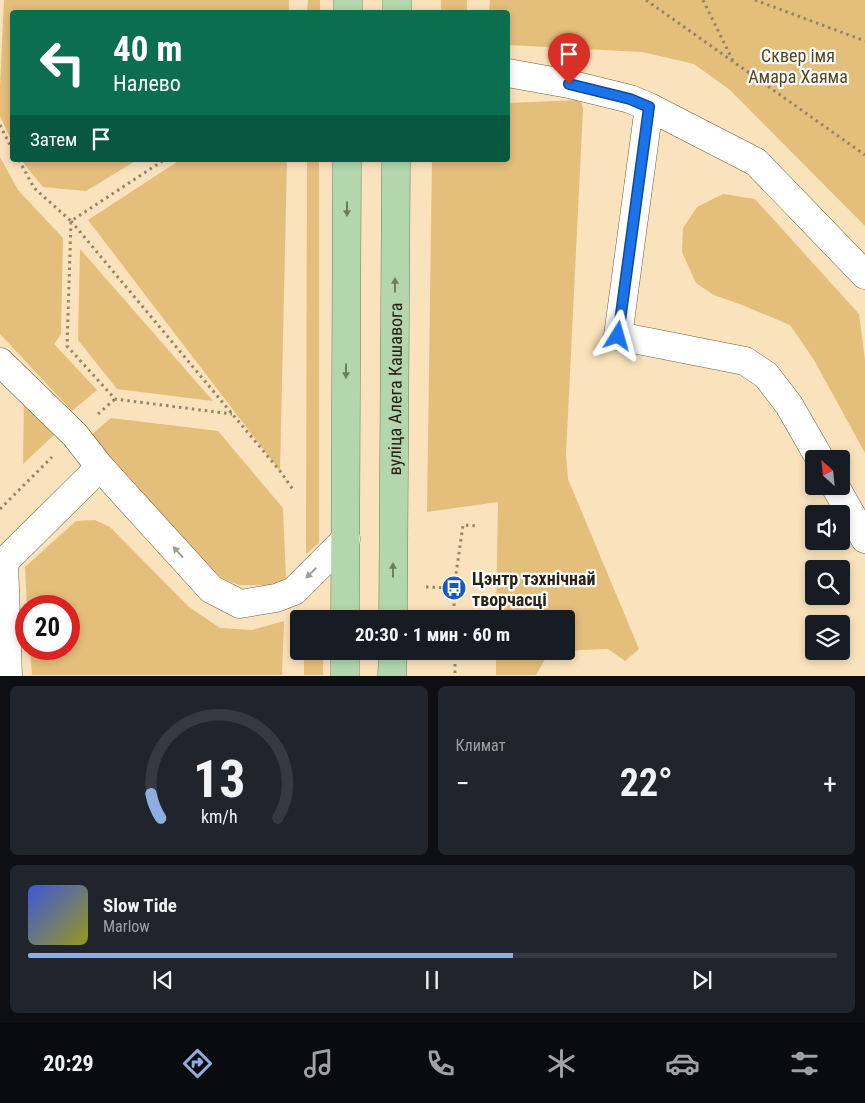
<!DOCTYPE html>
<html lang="ru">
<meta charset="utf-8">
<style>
:root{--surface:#171b24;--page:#20242c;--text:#f1f3f6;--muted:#9ea1a6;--line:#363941;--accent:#90addf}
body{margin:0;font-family:"Roboto Condensed",sans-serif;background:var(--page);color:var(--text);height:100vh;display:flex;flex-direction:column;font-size:19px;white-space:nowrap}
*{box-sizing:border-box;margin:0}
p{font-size:16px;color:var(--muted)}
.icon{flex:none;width:28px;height:28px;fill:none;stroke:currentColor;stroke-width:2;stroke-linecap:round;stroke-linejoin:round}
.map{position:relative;height:676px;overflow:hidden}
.sheet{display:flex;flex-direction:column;gap:10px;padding:10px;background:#0d0f14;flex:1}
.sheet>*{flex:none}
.hud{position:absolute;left:10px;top:10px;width:500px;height:152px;border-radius:5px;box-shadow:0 2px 8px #0003;background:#0b6e4f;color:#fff;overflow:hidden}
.needle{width:32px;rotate:333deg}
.buttons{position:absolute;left:805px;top:450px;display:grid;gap:10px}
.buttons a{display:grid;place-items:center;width:45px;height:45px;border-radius:5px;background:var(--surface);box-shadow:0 2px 8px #0003;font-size:25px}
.speed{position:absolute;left:15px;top:595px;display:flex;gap:10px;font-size:25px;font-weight:700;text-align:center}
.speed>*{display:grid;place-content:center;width:65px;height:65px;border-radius:50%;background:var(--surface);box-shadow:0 2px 8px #0003;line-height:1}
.speed .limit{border:8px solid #d22;background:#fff;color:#111}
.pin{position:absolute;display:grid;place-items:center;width:42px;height:42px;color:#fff;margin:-51px -21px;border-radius:50% 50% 50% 0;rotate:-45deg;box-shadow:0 0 5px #0007}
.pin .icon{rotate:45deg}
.me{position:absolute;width:55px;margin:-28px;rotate:8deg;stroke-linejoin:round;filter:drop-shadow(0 0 4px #0008)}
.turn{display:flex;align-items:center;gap:18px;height:105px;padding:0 20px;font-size:22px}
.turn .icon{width:65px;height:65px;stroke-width:2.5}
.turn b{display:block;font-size:35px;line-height:42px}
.then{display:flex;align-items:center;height:48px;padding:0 20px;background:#0003;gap:10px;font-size:19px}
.big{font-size:38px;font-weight:700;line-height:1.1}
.sheet .card{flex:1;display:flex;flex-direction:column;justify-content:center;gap:8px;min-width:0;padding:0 18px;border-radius:8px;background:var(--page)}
.sheet .dial{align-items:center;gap:0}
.dial svg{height:130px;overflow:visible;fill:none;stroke:var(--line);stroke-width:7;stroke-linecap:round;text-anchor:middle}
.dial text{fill:var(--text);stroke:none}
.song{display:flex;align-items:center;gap:15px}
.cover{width:60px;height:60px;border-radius:8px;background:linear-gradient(135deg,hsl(230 70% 55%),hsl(60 70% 35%))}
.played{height:5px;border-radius:2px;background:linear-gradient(90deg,var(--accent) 60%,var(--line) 60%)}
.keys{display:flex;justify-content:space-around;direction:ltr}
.heat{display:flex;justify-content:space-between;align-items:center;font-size:28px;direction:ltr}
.sheet .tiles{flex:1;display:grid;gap:10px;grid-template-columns:1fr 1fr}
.card:last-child{grid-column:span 2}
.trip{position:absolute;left:290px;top:610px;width:285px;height:50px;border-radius:5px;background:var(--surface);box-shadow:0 2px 8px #0003;font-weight:700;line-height:50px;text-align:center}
.menu{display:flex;height:80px;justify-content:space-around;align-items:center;background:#090b0e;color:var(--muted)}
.menu .icon{width:35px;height:35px}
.menu .selected{color:var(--accent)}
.menu b{font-size:22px;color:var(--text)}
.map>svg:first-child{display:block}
</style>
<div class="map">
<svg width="865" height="676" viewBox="0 0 865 676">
<rect width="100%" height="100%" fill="#f9e2bc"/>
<path fill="#e4be7b" d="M 4,0 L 289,0 L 289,12 L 12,12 L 12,142 L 0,116 L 0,87 Z
M 308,0 L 320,0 L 320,12 L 307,12 Z
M 441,0 L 467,0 L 467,12 L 441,12 Z
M 490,0 L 865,0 L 865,226 L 730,90 L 694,64 L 642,52 L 508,45 L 508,12 L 489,12 Z
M 581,100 L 583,109 L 566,454 L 568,479 L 639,649 L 625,661 L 608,649 L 579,650 L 547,656 L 536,675 L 496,675 L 496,651 L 566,651 L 566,619 L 496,619 L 498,502 L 427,512 L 432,160 L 508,160 L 508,103 Z
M 0,157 L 18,190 L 63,238 L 61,334 L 54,344 L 97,390 L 72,411 L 0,334 Z
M 21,160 L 137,160 L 86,191 L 43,187 Z
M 180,160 L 287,160 L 280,471 L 88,220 Z
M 307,160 L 319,160 L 319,543 L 306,554 Z
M 723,194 L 755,199 L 859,314 L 865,360 L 865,453 L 814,360 L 790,325 L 742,305 L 714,295 L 696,283 L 682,252 L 683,228 L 697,207 Z
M 80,249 L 213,401 L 117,389 L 78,340 Z
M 24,402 L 55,434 L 23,464 Z
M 111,418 L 218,431 L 283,508 L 286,579 L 269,585 L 239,585 L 224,579 L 205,566 L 83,442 Z
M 95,520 L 110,527 L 189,607 L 220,628 L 252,630 L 284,621 L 282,675 L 32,675 L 30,649 L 69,649 L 69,606 L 27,606 L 25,567 L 76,521 Z
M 304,651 L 323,651 L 323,675 L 304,675 Z"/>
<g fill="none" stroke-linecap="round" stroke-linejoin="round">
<defs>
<path id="minor" d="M 508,73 L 569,84 L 630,99 L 649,107 L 756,162 L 865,275
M 649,107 L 618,336 L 745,361 L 766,375 L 789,405 L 820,459
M 0,362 L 75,435 L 100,467 L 211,589 L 240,604 L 276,598 L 294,591 L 346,539
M 835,486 L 865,539
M 8,676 L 4,562 L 100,467"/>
<g id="major">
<path d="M 397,0 L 397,12"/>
<path d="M 348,12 L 348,0"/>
<path d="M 345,619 L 347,160"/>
<path id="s1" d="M 393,619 L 396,160"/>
<path d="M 345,676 L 345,651"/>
<path d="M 392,676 L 393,651"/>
</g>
</defs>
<use href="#minor" stroke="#705d3b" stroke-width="29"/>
<use href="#major" stroke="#628554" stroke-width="29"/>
<path stroke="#94856a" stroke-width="3" stroke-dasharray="2.5 4" stroke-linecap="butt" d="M 646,0 L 865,155
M 703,0 L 734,63
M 755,0 L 865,41
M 0,125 L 12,149
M 19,160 L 34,188 L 71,221 L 164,160
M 71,221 L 280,471 L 294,491
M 71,222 L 67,346 L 115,399 L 232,414
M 98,414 L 115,399
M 0,509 L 52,457
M 426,587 L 454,588
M 454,619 L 454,588 L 463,525 L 478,526
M 455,651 L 455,676"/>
<use href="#minor" stroke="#fff" stroke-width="28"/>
<use href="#major" stroke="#b3d6ad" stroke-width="28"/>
</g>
<defs><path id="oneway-solid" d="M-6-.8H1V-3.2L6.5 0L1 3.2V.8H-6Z" transform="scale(1.25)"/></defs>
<g fill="#6e7c60">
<use href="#oneway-solid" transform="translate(347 209) rotate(90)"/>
<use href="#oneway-solid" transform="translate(395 285) rotate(-90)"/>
<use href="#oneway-solid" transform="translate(346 371) rotate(90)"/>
<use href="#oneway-solid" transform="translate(393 570) rotate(-90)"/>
</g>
<g fill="#9f9c95">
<use href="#oneway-solid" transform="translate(178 552) rotate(-132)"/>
<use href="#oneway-solid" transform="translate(311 573) rotate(135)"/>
</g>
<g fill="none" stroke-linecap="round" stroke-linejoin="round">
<defs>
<path id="route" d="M 569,84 L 630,99 L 649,107 L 618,336"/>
</defs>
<use href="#route" stroke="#114b97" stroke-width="12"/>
<use href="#route" stroke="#1a73e8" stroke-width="9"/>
</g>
<defs>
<symbol id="bus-disc" viewBox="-11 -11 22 22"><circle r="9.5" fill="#1957c3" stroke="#fff"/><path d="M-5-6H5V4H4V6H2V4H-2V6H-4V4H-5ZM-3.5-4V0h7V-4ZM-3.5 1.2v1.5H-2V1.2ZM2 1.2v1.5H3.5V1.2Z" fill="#fff"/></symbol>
</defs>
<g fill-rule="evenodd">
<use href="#bus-disc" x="440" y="574" width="28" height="28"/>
</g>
<g text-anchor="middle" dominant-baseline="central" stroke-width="4.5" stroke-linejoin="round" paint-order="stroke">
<g font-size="18" fill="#5a451d" stroke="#fff">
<text x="798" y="55">Сквер імя<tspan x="798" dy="21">Амара Хаяма</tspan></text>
</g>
<g font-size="18" fill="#2a2214" stroke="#fff">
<text stroke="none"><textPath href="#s1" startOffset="230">вуліца Алега Кашавога</textPath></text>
</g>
<g font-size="18" font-weight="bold" fill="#2a2214" stroke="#fff" text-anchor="start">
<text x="472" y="578">Цэнтр тэхнічнай<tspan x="472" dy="21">творчасці</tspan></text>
</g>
</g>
</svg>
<div class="buttons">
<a><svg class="needle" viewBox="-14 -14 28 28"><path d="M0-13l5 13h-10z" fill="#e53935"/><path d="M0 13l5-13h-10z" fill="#9ea1a6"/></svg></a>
<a><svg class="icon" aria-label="sound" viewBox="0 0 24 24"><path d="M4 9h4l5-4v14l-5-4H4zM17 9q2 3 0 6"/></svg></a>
<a><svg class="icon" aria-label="search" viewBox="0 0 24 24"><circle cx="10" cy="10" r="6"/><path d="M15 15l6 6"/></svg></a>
<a><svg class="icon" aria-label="layers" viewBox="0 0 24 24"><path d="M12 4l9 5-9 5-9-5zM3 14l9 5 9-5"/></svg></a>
</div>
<div class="speed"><div class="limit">20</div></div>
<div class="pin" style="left:569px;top:84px;background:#d93025"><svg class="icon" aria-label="arrive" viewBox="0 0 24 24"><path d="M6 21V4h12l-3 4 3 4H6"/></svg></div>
<svg class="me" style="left:618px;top:336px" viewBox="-20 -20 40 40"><path d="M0-17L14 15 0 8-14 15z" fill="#1a73e8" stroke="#fff" stroke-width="4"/></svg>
<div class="trip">20:30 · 1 мин · 60 m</div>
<div class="hud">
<div class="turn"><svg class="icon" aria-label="left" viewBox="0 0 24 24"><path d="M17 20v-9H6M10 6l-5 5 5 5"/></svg><div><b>40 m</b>Налево</div></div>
<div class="then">Затем<svg class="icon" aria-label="arrive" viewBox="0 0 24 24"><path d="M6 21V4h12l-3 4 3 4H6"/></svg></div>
</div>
</div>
<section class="sheet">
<div class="tiles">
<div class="card dial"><svg viewBox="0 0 100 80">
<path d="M14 69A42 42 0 1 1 86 69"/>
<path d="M14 69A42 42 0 0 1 8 54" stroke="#90addf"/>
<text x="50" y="56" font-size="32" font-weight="700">13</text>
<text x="50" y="72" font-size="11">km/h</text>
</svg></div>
<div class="card"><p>Климат</p>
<div class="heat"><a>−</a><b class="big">22°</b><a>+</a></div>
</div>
<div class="card">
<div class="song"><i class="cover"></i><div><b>Slow Tide</b><p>Marlow</p></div></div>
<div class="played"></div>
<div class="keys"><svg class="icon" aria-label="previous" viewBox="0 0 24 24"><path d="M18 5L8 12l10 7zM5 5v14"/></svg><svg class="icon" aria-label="pause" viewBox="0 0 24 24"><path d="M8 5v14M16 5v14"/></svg><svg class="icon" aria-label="next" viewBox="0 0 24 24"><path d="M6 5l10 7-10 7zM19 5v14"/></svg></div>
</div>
</div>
</section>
<nav class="menu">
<b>20:29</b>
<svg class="icon selected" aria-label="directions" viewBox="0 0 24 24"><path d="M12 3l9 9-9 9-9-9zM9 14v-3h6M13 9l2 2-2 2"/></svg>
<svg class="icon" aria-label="music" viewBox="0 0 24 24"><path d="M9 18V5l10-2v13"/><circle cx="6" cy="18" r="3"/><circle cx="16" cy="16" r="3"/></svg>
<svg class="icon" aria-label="phone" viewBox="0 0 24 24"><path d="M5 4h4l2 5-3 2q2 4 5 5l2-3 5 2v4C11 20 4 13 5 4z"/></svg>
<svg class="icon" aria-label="climate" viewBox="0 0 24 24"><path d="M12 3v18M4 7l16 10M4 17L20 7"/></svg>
<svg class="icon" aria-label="car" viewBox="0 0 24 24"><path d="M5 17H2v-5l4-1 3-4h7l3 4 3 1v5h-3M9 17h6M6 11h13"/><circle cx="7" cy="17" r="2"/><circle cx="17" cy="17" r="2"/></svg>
<svg class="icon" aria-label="filters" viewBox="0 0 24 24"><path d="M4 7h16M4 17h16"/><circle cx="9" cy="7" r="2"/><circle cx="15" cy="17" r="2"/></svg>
</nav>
